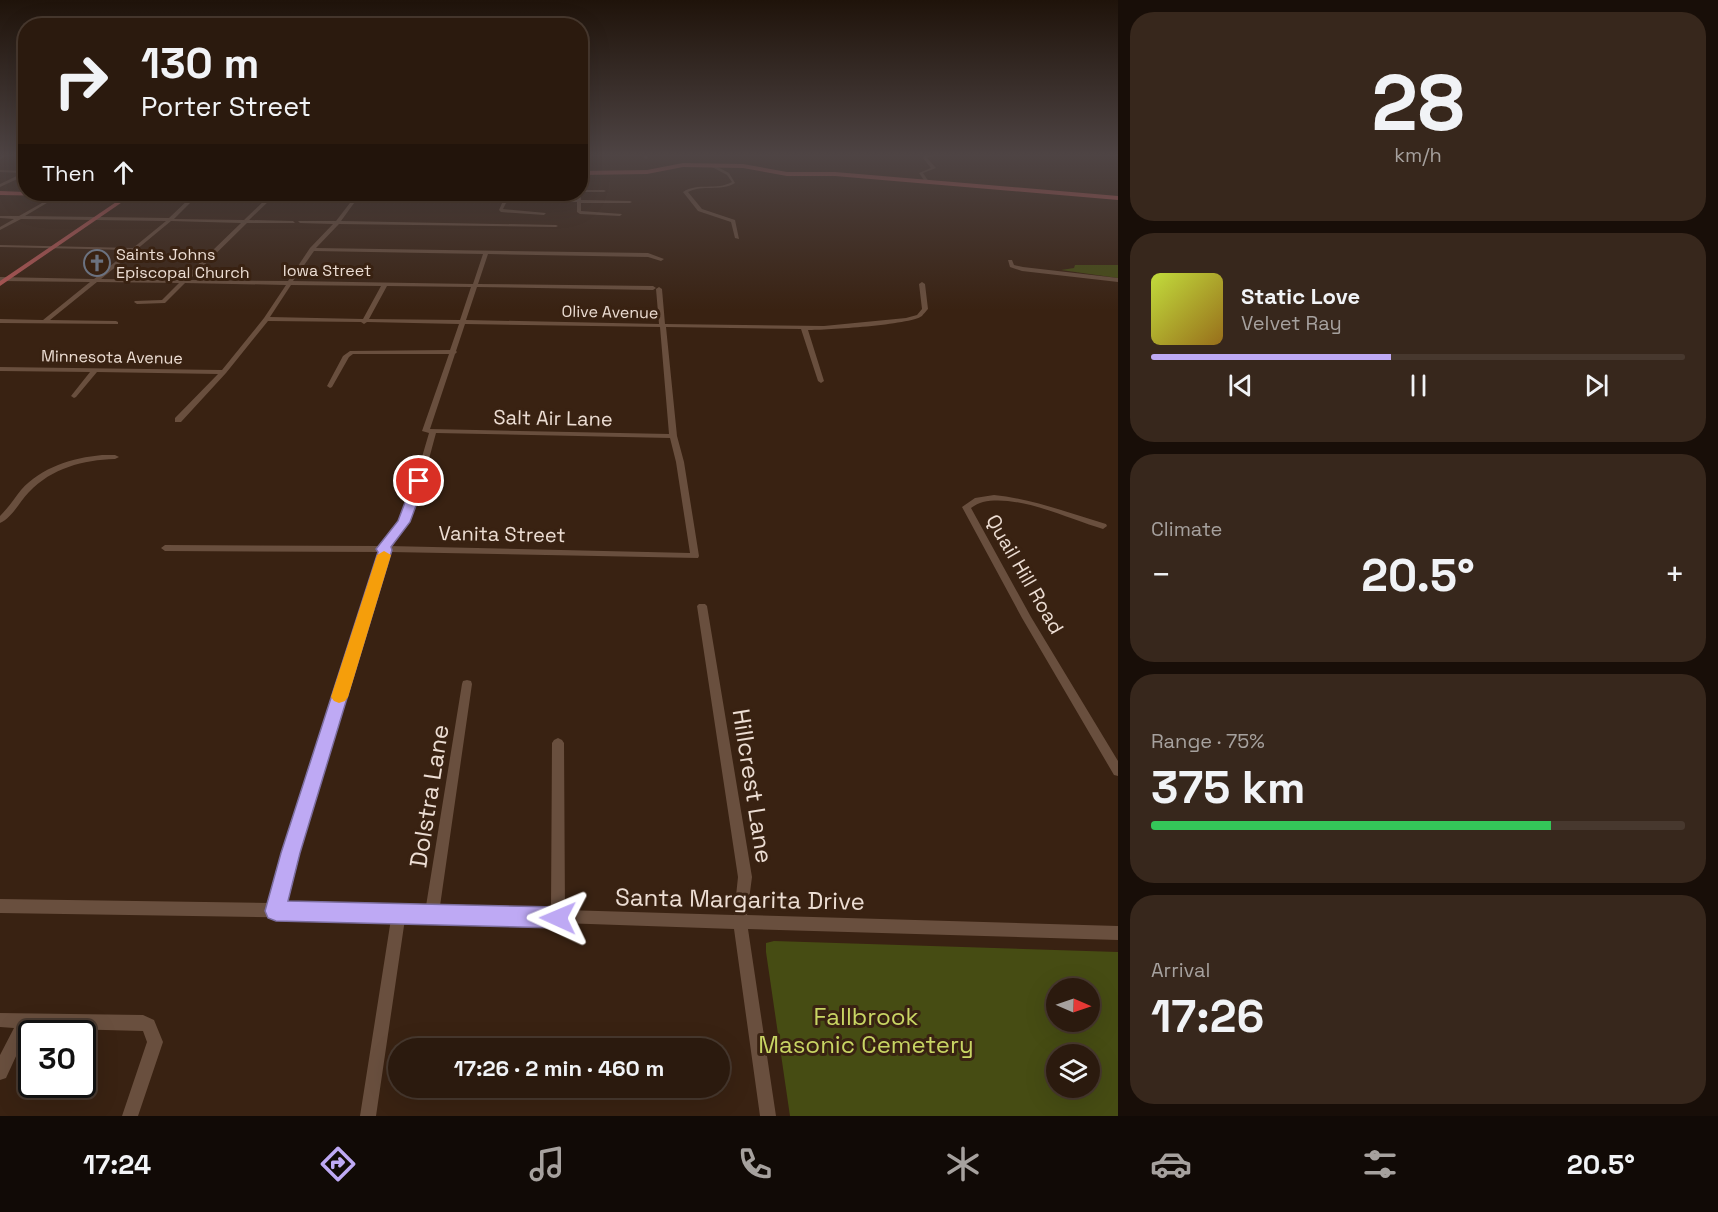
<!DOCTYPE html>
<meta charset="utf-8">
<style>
:root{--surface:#2b1a0e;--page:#37271c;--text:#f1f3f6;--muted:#a6a19e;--line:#47382e;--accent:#bea9f4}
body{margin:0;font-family:"Space Grotesk",sans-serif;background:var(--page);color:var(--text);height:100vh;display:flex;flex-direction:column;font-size:22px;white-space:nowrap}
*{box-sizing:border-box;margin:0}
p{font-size:20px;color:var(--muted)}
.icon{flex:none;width:33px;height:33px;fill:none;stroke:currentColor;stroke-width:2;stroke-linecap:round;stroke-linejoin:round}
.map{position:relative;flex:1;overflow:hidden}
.side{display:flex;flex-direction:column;gap:12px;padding:12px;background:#180e08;width:600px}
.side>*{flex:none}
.top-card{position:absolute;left:18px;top:18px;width:570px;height:183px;border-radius:24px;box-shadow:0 6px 24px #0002,0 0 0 2px var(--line);background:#2b1a0e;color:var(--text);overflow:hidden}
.needle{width:39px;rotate:92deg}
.buttons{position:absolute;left:1046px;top:978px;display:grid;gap:12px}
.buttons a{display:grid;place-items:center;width:54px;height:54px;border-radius:50%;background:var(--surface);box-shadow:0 6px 24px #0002,0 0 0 2px var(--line);font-size:30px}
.speed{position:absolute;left:18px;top:1020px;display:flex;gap:12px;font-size:30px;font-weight:700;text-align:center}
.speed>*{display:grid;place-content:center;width:78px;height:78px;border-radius:50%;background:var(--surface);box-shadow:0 6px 24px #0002,0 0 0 2px var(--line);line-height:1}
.speed .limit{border:3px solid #111;border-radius:9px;background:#fff;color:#111}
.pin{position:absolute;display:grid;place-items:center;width:51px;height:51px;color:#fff;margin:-26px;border:3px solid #fff;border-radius:50%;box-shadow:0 2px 6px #0007}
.me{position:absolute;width:66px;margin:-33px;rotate:271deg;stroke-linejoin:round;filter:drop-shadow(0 0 4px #0008)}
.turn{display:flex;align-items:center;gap:21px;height:126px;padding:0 24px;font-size:27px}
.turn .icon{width:78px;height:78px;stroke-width:2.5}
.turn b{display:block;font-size:42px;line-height:51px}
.then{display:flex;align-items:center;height:57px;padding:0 24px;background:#0003;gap:12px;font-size:22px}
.big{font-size:45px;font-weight:700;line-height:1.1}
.side .tile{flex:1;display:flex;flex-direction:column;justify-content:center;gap:9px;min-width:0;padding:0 21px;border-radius:24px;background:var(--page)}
.side .dial{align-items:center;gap:0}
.dial b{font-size:78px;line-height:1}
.song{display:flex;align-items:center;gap:18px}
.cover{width:72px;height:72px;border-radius:9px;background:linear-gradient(135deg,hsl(70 70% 55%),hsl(40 70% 35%))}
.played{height:6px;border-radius:3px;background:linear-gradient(90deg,var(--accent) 45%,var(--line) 45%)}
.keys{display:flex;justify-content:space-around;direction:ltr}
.heat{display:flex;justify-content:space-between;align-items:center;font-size:33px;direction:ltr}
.charge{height:9px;border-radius:4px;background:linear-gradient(90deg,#34c759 75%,var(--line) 0)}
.trip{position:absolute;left:388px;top:1038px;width:342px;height:60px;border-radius:30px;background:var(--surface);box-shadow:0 6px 24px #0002,0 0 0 2px var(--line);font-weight:700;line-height:60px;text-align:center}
.tab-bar{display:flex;height:96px;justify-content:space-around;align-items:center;background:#110a06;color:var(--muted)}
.tab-bar .icon{width:42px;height:42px}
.tab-bar .selected{color:var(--accent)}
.tab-bar b{font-size:27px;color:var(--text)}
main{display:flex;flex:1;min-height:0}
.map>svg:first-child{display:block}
</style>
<main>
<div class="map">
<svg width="1118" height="1116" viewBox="0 0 1118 1116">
<rect width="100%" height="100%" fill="#392212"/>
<path fill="#464c13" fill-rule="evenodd" d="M 1075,265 L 1118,265 L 1118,278 L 1061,270 L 1074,268 Z
M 774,941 L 1118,952 L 1118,1116 L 790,1116 L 766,952 L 766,943 ZM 1056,988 L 1089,988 L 1089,1022 L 1056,1022 ZM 1056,1054 L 1089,1054 L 1089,1088 L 1056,1088 Z"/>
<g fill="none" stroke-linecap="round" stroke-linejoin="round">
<path fill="#694f3e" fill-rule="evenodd" d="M 5,154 L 10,154 L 0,159 L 0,157 Z
M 644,154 L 648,154 L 647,159 L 644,158 Z
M 939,154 L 956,154 L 928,157 L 927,158 L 936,168 L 923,173 L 929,182 L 926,183 L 919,173 L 931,168 L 923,158 L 926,155 Z
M 712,165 L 714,165 L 729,173 L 735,183 C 720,192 703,184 688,192 L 702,209 L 735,220 L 739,239 L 735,238 L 731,222 L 698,211 L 683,192 C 698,182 716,191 732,182 L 727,175 L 712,167 Z
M 0,170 L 25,171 L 26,175 L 0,187 L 0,184 L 23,173 L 0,172 Z
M 580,190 L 604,190 L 606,191 L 604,192 L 580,192 Z
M 580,193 L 581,200 L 630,201 L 632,202 L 630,203 L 581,203 L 581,211 L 622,214 L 620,216 L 580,214 L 577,212 L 577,202 L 507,201 L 503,209 L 546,213 L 544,215 L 501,212 L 499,210 L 503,201 L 357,199 L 341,221 L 556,225 L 558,226 L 556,227 L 339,224 L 316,248 L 648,253 L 664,259 L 661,261 L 648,257 L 488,254 L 478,284 L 653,286 L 656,288 L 653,290 L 477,287 L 466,320 L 659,324 L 656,289 L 659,287 L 662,289 L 665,324 L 824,326 L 906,318 L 917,315 L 922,309 L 919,284 L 922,282 L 925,284 L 928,309 C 927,310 922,316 922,316 C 910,325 826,330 808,330 L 824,381 L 821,383 L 818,381 L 801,329 L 666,327 L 677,436 L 684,462 L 699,556 L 698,558 L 390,552 L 297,853 L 285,904 L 426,906 L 462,684 L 463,681 L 467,680 L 471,681 L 472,684 L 440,906 L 551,910 L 552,743 L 554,740 L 558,738 L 562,740 L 564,743 L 565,910 L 734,915 L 738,877 L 697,606 L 699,604 L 705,604 L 707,606 L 752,877 L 747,915 L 1118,926 L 1118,940 L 748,929 L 776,1116 L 760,1116 L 734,929 L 561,923 L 558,925 L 554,923 L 405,919 L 376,1116 L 360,1116 L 391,919 L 0,913 L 0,899 L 271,903 L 285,853 L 381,552 L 165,551 L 161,548 L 165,545 L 380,546 L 400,521 L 415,481 L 429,433 L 422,431 L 449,354 L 353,354 L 349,357 L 332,387 L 330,388 L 327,386 L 343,356 L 350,351 L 450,350 L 459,324 L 367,322 L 364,324 L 361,322 L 268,321 L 226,373 L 181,422 L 175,422 L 175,418 L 218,374 L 97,372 L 76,397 L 74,398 L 71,396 L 90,372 L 0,371 L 0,367 L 222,370 L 264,318 L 286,285 L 185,283 L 165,303 L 137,304 L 134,302 L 135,301 L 162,300 L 179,283 L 97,282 L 50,320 L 116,321 L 118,322 L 118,324 L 0,323 L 0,319 L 43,320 L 90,282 L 0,281 L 0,277 L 94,279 L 130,250 L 0,247 L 0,245 L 133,248 L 166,221 L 21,219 L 0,230 L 0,227 L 14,219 L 0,218 L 0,216 L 19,216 L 58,194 L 62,194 L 25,216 L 169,218 L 192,196 L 129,195 L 127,194 L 577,200 L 577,194 ZM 197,196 L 267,198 L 244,220 L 174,219 ZM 272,198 L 353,199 L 336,221 L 298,221 L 300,223 L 333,224 L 310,248 L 288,281 L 189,280 L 247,223 L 295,223 L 293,221 L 249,220 ZM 171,221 L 241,223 L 182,280 L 101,279 ZM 314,251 L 483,254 L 473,284 L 293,281 ZM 291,285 L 381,286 L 363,319 L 270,317 ZM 387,286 L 471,287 L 460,320 L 369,319 ZM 465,324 L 660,327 L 669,434 L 430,429 L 455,354 L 457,352 L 456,351 ZM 436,433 L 670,438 L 676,462 L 690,553 L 389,546 L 408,522 L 423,481 Z
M 1008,260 L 1012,260 L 1014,265 L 1023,267 L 1118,278 L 1118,282 L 1022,271 L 1010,267 Z
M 102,455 L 115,455 L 119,457 L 115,459 C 83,460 52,468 29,492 C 19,502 13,517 0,523 L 0,516 C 8,508 14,499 21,490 C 42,467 72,458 102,455 Z
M 994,495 C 1033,499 1069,513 1106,524 L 1107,526 L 1103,529 C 1069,519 1018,494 983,502 C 979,503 975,505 971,508 L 1031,617 L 1118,761 L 1118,776 L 1114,775 L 1022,618 L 962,507 L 975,498 Z
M 0,1013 L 143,1015 L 154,1020 L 163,1042 L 138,1116 L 122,1116 L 147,1042 L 143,1031 L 29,1028 L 6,1078 L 0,1080 L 0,1055 L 14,1028 L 0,1027 Z"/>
<path fill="#b35654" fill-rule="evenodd" d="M 683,163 L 743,164 L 787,172 L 835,172 L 1118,196 L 1118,200 L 835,176 L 787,176 L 743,168 L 683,167 L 647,174 L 580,175 L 580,171 L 647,170 Z
M 0,191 L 26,192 L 26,194 L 58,194 L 55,196 L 0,195 Z
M 68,194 L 134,194 L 0,286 L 0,281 L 125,196 L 71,196 Z"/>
</g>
<linearGradient id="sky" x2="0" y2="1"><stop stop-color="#1f130a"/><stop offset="0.5" stop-color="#4e4444"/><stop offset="1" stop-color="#4e4444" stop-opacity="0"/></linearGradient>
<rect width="1118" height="310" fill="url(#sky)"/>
<path fill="#bea9f4" stroke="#7c6e9f" stroke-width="1.5" d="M 419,478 L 425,481 L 410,522 L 391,547 L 392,550 L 300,853 L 288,901 L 558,907 L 565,910 L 568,918 L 565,925 L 558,928 L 276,921 L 268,918 L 265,911 L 281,853 L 378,552 L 376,549 L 398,521 L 413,481 Z"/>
<path fill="#f59e0b" d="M 384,551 L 391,555 L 348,697 L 345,701 L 339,703 L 334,701 L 331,697 L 377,555 Z"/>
<defs>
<symbol id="church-ring" viewBox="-11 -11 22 22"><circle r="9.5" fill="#392212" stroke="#6b7280" stroke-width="1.5"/><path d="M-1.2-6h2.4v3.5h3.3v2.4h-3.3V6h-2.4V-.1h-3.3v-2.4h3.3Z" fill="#6b7280"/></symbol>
</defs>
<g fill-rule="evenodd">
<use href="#church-ring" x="82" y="248" width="30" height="30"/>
</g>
<g text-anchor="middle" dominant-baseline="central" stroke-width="6" stroke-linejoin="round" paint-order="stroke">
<g font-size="16" fill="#ecddd3" stroke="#392212" text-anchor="start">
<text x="116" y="254">Saints Johns<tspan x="116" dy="18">Episcopal Church</tspan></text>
</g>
<g font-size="16" fill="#ecddd3" stroke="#392212">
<text x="327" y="270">Iowa Street</text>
<text transform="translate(610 312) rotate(1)">Olive Avenue</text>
<text transform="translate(112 357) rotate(1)">Minnesota Avenue</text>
</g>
<g font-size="20" fill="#ecddd3" stroke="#392212">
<text transform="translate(553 418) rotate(1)">Salt Air Lane</text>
<text transform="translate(502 534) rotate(1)">Vanita Street</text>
<text transform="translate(1025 574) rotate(60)">Quail Hill Road</text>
</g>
<g font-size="24" fill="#ecddd3" stroke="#392212">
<text transform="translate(753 786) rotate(81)">Hillcrest Lane</text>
<text transform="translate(429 796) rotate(-81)">Dolstra Lane</text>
<text transform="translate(740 899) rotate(1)">Santa Margarita Drive</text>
</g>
<g font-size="24" fill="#c8d563" stroke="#392212">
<text x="866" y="1016">Fallbrook<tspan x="866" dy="28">Masonic Cemetery</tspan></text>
</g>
</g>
</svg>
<div class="buttons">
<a><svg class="needle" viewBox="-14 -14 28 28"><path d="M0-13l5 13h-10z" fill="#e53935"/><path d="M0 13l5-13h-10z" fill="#a6a19e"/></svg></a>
<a><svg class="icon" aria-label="layers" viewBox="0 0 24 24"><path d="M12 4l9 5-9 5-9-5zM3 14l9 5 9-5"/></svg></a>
</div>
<div class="speed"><div class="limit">30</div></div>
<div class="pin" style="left:419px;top:481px;background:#d93025"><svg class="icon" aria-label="arrive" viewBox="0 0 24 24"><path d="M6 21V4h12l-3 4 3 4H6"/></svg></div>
<svg class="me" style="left:558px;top:918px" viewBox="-20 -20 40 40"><path d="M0-17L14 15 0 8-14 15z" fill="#bea9f4" stroke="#fff" stroke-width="4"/></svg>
<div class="trip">17:26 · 2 min · 460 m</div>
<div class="top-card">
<div class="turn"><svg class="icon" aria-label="right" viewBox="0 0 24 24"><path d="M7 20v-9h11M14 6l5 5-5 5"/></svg><div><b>130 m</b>Porter Street</div></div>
<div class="then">Then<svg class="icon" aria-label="ahead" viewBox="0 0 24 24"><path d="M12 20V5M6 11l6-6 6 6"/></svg></div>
</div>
</div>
<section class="side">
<div class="tile dial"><b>28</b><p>km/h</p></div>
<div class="tile">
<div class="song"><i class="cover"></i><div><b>Static Love</b><p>Velvet Ray</p></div></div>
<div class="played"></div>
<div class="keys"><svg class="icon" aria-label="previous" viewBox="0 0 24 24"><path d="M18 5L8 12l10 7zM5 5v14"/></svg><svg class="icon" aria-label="pause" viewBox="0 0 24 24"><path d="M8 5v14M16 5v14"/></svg><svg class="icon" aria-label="next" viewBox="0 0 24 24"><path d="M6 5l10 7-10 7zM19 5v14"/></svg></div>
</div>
<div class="tile"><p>Climate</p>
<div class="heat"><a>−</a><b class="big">20.5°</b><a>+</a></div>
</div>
<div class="tile"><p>Range · 75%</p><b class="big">375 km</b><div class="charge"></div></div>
<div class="tile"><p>Arrival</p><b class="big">17:26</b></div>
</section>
</main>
<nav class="tab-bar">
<b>17:24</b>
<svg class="icon selected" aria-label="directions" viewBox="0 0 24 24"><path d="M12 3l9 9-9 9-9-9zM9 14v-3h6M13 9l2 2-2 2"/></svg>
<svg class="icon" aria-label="music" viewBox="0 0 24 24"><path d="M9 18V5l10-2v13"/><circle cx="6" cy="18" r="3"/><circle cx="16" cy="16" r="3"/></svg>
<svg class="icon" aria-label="phone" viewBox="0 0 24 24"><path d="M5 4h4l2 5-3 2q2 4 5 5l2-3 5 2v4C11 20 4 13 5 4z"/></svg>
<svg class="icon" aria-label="climate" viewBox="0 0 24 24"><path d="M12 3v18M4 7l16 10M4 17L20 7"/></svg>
<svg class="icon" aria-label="car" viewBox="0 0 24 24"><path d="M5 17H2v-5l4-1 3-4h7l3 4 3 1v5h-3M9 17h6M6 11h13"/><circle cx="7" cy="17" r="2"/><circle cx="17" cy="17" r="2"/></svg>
<svg class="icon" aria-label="filters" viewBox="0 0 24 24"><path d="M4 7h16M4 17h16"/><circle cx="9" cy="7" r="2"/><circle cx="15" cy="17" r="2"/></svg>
<b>20.5°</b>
</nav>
